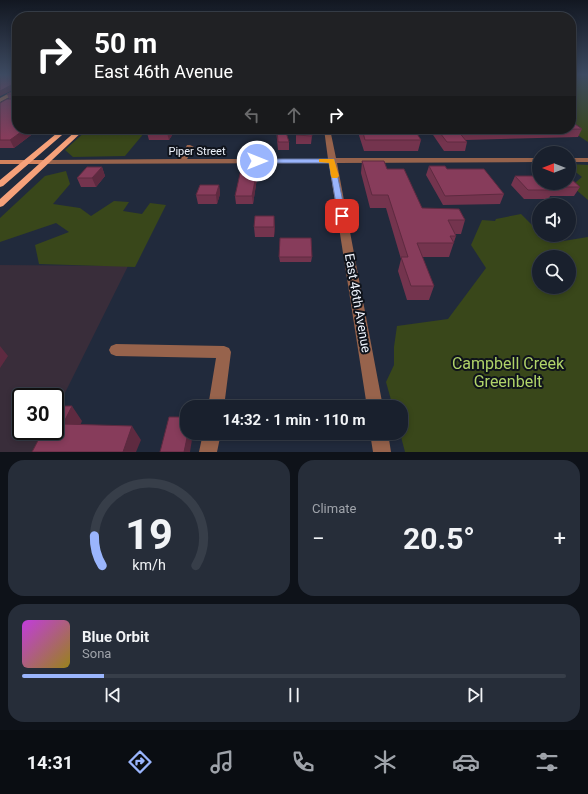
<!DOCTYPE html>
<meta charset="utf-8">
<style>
:root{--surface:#19202d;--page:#262d39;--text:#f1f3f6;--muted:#9fa3aa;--line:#373e49;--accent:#9ab5fd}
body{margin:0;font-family:Roboto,sans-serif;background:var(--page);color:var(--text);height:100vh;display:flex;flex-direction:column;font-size:15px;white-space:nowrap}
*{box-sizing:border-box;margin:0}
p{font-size:13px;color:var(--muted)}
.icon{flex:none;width:22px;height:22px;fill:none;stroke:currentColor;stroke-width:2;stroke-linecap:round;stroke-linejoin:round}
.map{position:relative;height:452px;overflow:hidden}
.details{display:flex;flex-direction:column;gap:8px;padding:8px;background:#0e1219;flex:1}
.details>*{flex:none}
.banner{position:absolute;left:12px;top:12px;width:564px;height:122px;border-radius:16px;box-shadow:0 2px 6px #0003,0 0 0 1px var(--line);background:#202124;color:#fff;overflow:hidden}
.needle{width:26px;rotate:270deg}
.buttons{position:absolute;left:532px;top:146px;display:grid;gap:8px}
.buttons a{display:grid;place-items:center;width:44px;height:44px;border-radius:50%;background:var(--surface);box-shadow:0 2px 6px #0003,0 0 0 1px var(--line);font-size:20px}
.speed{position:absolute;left:12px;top:388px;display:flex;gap:8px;font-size:20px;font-weight:700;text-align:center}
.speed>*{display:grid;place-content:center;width:52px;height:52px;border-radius:50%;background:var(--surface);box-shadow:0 2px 6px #0003,0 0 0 1px var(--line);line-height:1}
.speed .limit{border:2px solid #111;border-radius:6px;background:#fff;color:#111}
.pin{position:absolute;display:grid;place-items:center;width:34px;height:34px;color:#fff;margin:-17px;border-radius:8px;box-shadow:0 2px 6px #0006}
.me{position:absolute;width:44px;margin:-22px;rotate:90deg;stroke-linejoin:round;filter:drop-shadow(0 0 3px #0008)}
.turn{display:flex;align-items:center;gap:14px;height:84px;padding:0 16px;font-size:18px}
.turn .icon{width:52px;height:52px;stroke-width:2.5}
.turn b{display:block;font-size:28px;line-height:34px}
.lanes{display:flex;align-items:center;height:38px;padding:0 16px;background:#0003;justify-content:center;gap:20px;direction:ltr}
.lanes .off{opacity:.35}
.big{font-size:30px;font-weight:700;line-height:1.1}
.details .widget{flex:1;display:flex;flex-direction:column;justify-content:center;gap:6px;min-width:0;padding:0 14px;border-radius:16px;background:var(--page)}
.details .dial{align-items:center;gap:0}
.dial svg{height:104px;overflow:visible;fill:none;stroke:var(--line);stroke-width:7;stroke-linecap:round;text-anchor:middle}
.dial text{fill:var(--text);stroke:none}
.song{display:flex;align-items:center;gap:12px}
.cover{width:48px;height:48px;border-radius:6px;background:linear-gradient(135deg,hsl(290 70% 55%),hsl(50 70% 35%))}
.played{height:4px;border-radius:2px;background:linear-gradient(90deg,var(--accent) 15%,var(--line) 15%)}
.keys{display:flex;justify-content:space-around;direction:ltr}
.heat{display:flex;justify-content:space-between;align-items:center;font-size:22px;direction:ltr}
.details .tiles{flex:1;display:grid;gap:8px;grid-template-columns:1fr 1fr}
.widget:last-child{grid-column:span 2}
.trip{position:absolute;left:180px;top:400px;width:228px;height:40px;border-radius:16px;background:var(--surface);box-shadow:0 2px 6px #0003,0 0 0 1px var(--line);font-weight:700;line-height:40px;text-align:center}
.tabs{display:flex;height:64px;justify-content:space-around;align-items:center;background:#0a0d12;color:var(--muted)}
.tabs .icon{width:28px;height:28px}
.tabs .current{color:var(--accent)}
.tabs b{font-size:18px;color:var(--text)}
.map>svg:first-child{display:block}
</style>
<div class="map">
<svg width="588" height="452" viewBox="0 0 588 452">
<rect width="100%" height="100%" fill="#212a3c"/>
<path fill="#392d3a" d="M 0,265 L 128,266 L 55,413 L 55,397 L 21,397 L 21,431 L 46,431 L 36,452 L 0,452 Z"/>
<path fill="#39471a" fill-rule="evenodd" d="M 571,75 L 588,75 L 588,142 L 570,130 L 580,127 L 571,121 Z
M 88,129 L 116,129 L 115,130 L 145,132 L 125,156 L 73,157 L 65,150 Z
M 569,164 L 588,165 L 588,200 L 574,188 L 576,182 L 582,177 L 569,167 Z
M 66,171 L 70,184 L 53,204 L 80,208 L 91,216 L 114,201 L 129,202 L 123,211 L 142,214 L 150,203 L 166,205 L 135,267 L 39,264 L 35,245 L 69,232 L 56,223 L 0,242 L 0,218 L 45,176 Z
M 521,214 L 539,232 L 539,235 L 542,235 L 551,243 L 588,237 L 588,452 L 405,452 L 400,433 L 401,433 L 401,407 L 393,407 L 386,382 L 394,365 L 394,347 L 397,326 L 448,319 L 486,268 L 471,245 L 482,220 L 495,221 L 496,219 ZM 539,257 L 569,257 L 569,287 L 539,287 Z"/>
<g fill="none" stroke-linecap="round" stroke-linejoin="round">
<path fill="#97634c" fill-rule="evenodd" d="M 17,89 L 17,93 L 0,102 L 0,98 Z
M 324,129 L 330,129 L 336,158 L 539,158 L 539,162 L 337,163 L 383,407 L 367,407 L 329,163 L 46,164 L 42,162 L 46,160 L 180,159 L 187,145 L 190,145 L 194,147 L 187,159 L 328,159 Z
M 569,158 L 588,158 L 588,162 L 569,162 Z
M 116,344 L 224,346 L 229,348 L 231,352 L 224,407 L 208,407 L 216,358 L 116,356 L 111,354 L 109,350 L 111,346 Z
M 203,433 L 221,433 L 217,452 L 199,452 Z
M 370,433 L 388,433 L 391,452 L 373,452 Z"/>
<path fill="#d4825c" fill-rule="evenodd" d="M 0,160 L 46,160 L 50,162 L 46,164 L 0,164 Z"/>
<path fill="#f6a17a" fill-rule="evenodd" d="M 62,129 L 69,129 L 3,186 L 0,187 L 0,180 Z
M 78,129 L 85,129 L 3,206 L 0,207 L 0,199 Z"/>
</g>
<path fill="#74344e" d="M 17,75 L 17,99 L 9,99 L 7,94 L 16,90 L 16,88 L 0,96 Z
M 0,103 L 17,129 L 39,129 L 14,148 L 0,148 Z
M 176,129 L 169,140 L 149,140 L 147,133 Z
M 276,129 L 285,129 L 289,142 L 289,150 L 278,150 Z
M 296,129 L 312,136 L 311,144 L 296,144 Z
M 357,129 L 414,129 L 421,140 L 418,151 L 364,151 Z
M 429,129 L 582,129 L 578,137 L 465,140 L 467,142 L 465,151 L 444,151 Z
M 362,161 L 387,169 L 422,208 L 465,220 L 461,234 L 455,234 L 456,236 L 449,257 L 422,257 L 434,286 L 429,300 L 407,300 L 398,271 L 401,259 L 386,208 L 370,208 L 361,173 Z
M 429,166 L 447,169 L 504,194 L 500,204 L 443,205 L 426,175 Z
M 102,167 L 105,176 L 96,187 L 81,187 L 77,178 Z
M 258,172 L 253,204 L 236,204 L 235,196 Z
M 515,176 L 580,187 L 574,196 L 550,196 L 549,199 L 524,199 L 511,185 Z
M 219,185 L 220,194 L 217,204 L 198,204 L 196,195 Z
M 275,226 L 274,237 L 255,237 L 254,227 Z
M 279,257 L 312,257 L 311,262 L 280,262 Z"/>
<path fill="#5e2a40" d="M 15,83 L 17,88 L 0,96 L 0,91 Z
M 25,129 L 39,129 L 14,148 L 10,140 Z
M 169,129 L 176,129 L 169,140 L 167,133 Z
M 258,165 L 258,172 L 253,204 L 252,196 Z
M 102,167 L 105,176 L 96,187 L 92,178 Z
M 219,185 L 220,194 L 217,204 L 216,195 Z
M 274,216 L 275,226 L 274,237 Z
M 0,346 L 8,356 L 0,368 Z
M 72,406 L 82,421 L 75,438 L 63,424 Z
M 132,426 L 141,440 L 136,452 L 123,452 Z
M 188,433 L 193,433 L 190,452 L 184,452 Z"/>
<path fill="#873c5b" stroke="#5e2a40" d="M 0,75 L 17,75 L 17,94 L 7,94 L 16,90 L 15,83 L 0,91 Z
M 7,99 L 17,99 L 17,129 L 25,129 L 10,140 L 0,140 L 0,103 Z
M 571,121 L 582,129 L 458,131 L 467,142 L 447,142 L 437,129 L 571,129 Z
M 149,129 L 169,129 L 167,133 L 147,133 Z
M 277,129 L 285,129 L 289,142 L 278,142 Z
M 296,129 L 311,129 L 312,136 L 296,135 Z
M 362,129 L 414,129 L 421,140 L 365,140 Z
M 362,161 L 384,161 L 387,169 L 404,169 L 422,208 L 459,209 L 465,220 L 448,220 L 456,236 L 450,236 L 454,243 L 417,243 L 434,286 L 411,286 L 401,257 L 408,257 L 388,195 L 372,195 Z
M 242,165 L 258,165 L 252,196 L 235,196 Z
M 429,166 L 445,166 L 447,169 L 484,169 L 504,194 L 445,196 Z
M 87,167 L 102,167 L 92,178 L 77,178 Z
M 515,176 L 539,176 L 539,183 L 569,183 L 569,177 L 580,187 L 550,187 L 553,190 L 528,190 Z
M 200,185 L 219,185 L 216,195 L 196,195 Z
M 255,216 L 274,216 L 274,227 L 254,227 Z
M 280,238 L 311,238 L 312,257 L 279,257 Z
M 56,406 L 72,406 L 63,424 L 132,426 L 123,452 L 32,452 L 43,431 L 55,431 L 55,409 Z
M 169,417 L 187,417 L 187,433 L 188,433 L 184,452 L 160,452 Z"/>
<linearGradient id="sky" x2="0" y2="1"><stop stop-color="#121721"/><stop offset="0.54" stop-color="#3d4a61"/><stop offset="1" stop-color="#3d4a61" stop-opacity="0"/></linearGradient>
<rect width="588" height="138" fill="url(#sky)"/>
<path fill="#9ab5fd" stroke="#6476a4" d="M 257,159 L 334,159 L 346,216 L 342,219 L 338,216 L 329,163 L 255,163 L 254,161 Z"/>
<path fill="#f59e0b" d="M 319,159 L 334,159 L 339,176 L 337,178 L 332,178 L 331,176 L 329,163 L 319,162 Z"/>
<g text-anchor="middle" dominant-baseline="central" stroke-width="4" stroke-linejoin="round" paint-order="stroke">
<g font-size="11" fill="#eff4fd" stroke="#0f131b">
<text x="197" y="151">Piper Street</text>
</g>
<g font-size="13" fill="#eff4fd" stroke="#0f131b">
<text transform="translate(358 303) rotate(80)">East 46th Avenue</text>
</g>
<g font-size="16" fill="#b0d369" stroke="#0f131b">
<text x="508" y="363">Campbell Creek<tspan x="508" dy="18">Greenbelt</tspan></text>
</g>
</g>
</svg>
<div class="buttons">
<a><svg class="needle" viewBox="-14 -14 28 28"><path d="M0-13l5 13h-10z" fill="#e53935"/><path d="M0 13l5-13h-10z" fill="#9fa3aa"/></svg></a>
<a><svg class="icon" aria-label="sound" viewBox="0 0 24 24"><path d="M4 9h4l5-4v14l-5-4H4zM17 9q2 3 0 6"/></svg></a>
<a><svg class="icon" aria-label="search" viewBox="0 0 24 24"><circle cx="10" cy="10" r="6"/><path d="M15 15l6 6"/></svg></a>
</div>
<div class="speed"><div class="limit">30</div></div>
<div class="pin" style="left:342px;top:216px;background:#d93025"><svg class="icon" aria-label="arrive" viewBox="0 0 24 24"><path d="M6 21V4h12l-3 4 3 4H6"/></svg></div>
<svg class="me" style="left:257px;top:161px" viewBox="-20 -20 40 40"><circle r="17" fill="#9ab5fd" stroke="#fff" stroke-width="3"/><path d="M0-11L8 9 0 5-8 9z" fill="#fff"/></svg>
<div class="trip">14:32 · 1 min · 110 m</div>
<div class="banner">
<div class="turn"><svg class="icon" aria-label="right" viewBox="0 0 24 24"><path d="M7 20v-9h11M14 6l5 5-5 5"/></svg><div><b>50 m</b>East 46th Avenue</div></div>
<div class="lanes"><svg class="icon off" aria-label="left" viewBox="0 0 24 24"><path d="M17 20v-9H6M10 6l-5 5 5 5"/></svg><svg class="icon off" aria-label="ahead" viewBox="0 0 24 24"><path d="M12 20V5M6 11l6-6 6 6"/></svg><svg class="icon" aria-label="right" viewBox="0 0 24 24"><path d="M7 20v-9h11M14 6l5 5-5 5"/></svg></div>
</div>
</div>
<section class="details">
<div class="tiles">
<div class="widget dial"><svg viewBox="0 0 100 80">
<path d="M14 69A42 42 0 1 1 86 69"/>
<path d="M14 69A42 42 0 0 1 8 46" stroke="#9ab5fd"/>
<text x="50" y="56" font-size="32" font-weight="700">19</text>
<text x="50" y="72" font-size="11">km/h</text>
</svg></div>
<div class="widget"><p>Climate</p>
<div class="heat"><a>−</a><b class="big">20.5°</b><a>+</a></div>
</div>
<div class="widget">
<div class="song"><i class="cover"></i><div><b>Blue Orbit</b><p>Sona</p></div></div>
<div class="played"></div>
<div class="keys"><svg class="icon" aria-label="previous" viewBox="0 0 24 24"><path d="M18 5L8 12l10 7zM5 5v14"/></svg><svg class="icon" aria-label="pause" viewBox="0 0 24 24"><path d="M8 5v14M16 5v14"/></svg><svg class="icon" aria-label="next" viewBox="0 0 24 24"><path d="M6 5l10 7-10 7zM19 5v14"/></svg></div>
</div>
</div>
</section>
<nav class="tabs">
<b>14:31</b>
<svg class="icon current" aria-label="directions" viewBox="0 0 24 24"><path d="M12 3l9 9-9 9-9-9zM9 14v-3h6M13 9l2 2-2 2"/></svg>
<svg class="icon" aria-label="music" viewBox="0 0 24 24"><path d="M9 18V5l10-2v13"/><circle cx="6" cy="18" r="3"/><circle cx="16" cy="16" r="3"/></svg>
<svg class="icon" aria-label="phone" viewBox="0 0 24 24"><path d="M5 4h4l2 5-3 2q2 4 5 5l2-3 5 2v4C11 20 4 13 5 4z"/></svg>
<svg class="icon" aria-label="climate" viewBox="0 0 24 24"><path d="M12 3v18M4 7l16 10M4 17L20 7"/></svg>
<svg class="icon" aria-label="car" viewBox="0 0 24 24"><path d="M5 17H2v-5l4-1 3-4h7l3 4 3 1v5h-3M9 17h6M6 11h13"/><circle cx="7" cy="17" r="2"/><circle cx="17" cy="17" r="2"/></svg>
<svg class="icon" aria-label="filters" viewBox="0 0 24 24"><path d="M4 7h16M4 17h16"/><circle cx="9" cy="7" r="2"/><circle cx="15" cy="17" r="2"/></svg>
</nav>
